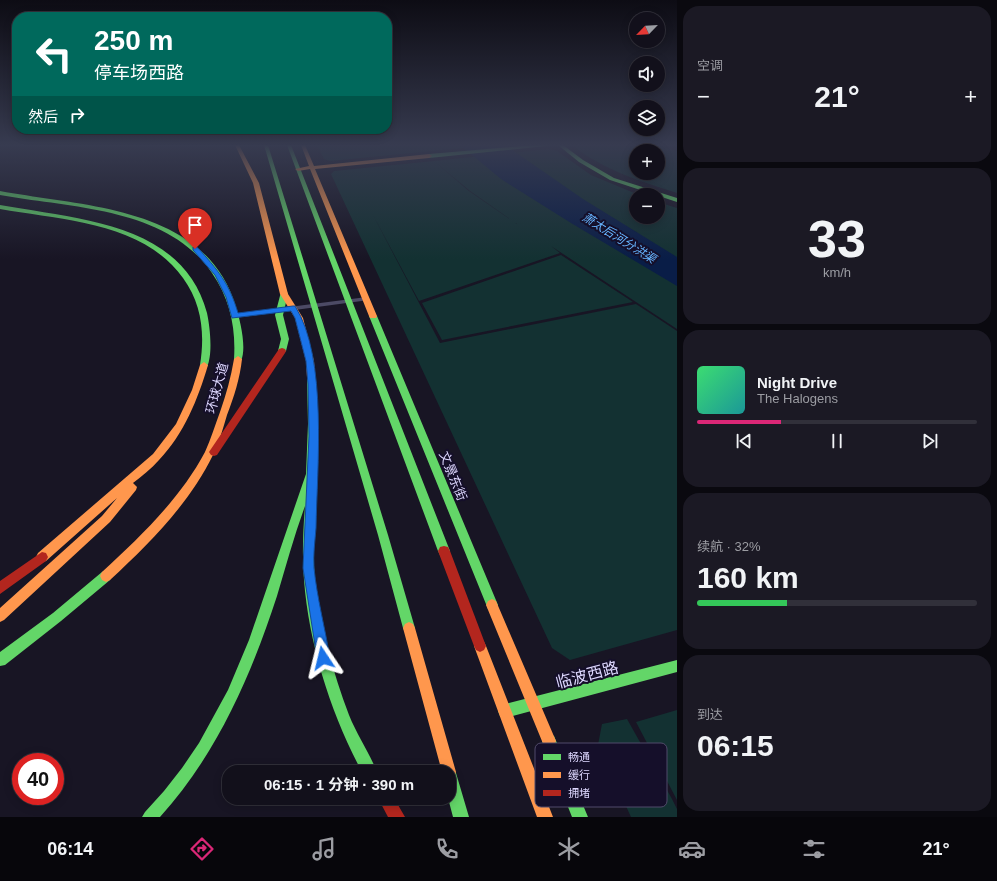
<!DOCTYPE html>
<html lang="zh">
<meta charset="utf-8">
<style>
:root{--surface:#12101b;--page:#1b1924;--text:#f1f3f6;--muted:#9c9da3;--line:#31303a;--accent:#db2777}
body{margin:0;font-family:Arial,"Noto Sans SC",sans-serif;background:var(--page);color:var(--text);height:100vh;display:flex;flex-direction:column;font-size:15px;white-space:nowrap}
*{box-sizing:border-box;margin:0}
p{font-size:13px;color:var(--muted)}
.icon{flex:none;width:22px;height:22px;fill:none;stroke:currentColor;stroke-width:2;stroke-linecap:round;stroke-linejoin:round}
.map{position:relative;flex:1;overflow:hidden}
.sheet{display:flex;flex-direction:column;gap:6px;padding:6px;background:#0a090f;width:320px}
.sheet>*{flex:none}
.hud{position:absolute;left:12px;top:12px;width:380px;height:122px;border-radius:16px;box-shadow:0 2px 10px #0003,0 0 0 1px var(--line);background:#00695c;color:#fff;overflow:hidden}
.needle{width:26px;rotate:245deg}
.controls{position:absolute;left:629px;top:12px;display:grid;gap:8px}
.controls a{display:grid;place-items:center;width:36px;height:36px;border-radius:50%;background:var(--surface);box-shadow:0 2px 10px #0003,0 0 0 1px var(--line);font-size:20px}
.speed{position:absolute;left:12px;top:753px;display:flex;gap:8px;font-size:20px;font-weight:700;text-align:center}
.speed>*{display:grid;place-content:center;width:52px;height:52px;border-radius:50%;background:var(--surface);box-shadow:0 2px 10px #0003,0 0 0 1px var(--line);line-height:1}
.speed .limit{border:6px solid #d22;background:#fff;color:#111}
.pin{position:absolute;display:grid;place-items:center;width:34px;height:34px;color:#fff;margin:-41px -17px;border-radius:50% 50% 50% 0;rotate:-45deg;box-shadow:0 0 4px #0007}
.pin .icon{rotate:45deg}
.me{position:absolute;width:44px;margin:-22px;rotate:350deg;stroke-linejoin:round;filter:drop-shadow(0 0 3px #0008)}
.turn{display:flex;align-items:center;gap:14px;height:84px;padding:0 16px;font-size:18px}
.turn .icon{width:52px;height:52px;stroke-width:2.5}
.turn b{display:block;font-size:28px;line-height:34px}
.then{display:flex;align-items:center;height:38px;padding:0 16px;background:#0003;gap:8px;font-size:15px}
.big{font-size:30px;font-weight:700;line-height:1.1}
.sheet .widget{flex:1;display:flex;flex-direction:column;justify-content:center;gap:6px;min-width:0;padding:0 14px;border-radius:16px;background:var(--page)}
.sheet .dial{align-items:center;gap:0}
.dial b{font-size:52px;line-height:1}
.song{display:flex;align-items:center;gap:12px}
.cover{width:48px;height:48px;border-radius:6px;background:linear-gradient(135deg,hsl(140 70% 55%),hsl(180 70% 35%))}
.played{height:4px;border-radius:2px;background:linear-gradient(90deg,var(--accent) 30%,var(--line) 30%)}
.keys{display:flex;justify-content:space-around;direction:ltr}
.heat{display:flex;justify-content:space-between;align-items:center;font-size:22px;direction:ltr}
.charge{height:6px;border-radius:3px;background:linear-gradient(90deg,#34c759 32%,var(--line) 0)}
.trip{position:absolute;left:222px;top:765px;width:234px;height:40px;border-radius:16px;background:var(--surface);box-shadow:0 2px 10px #0003,0 0 0 1px var(--line);font-weight:700;line-height:40px;text-align:center}
.dock{display:flex;height:64px;justify-content:space-around;align-items:center;background:#07060b;color:var(--muted)}
.dock .icon{width:28px;height:28px}
.dock .current{color:var(--accent)}
.dock b{font-size:18px;color:var(--text)}
main{display:flex;flex:1;min-height:0}
.map>svg:first-child{display:block}
</style>
<main>
<div class="map">
<svg width="677" height="817" viewBox="0 0 677 817">
<rect width="100%" height="100%" fill="#181524"/>
<path fill="#133132" fill-rule="evenodd" d="M 317,145 L 492,145 L 330,161 L 324,159 Z
M 572,145 L 656,145 L 677,151 L 677,193 C 640,181 603,170 572,145 ZM 636,151 L 658,151 L 658,173 L 636,173 Z
M 549,149 L 557,151 L 591,175 L 639,195 L 636,195 L 636,217 L 658,217 L 658,202 L 677,208 L 677,329 L 551,246 L 560,253 L 419,301 L 373,215 L 440,343 L 636,304 L 677,331 L 677,630 L 570,660 L 552,648 L 331,174 L 334,171 L 434,161 L 469,191 L 517,224 L 470,191 L 434,161 Z
M 561,255 L 633,302 L 442,340 L 422,303 Z
M 677,710 L 677,800 L 636,722 Z
M 627,719 L 672,799 L 677,809 L 677,817 L 631,817 L 598,745 L 602,724 Z"/>
<path fill="#091d47" d="M 460,145 L 505,145 L 583,199 L 677,257 L 677,286 L 571,223 L 501,179 Z"/>
<g fill="none" stroke-linecap="round" stroke-linejoin="round">
<path fill="#4c4a65" fill-rule="evenodd" d="M 367,297 L 369,298 L 369,300 L 235,318 L 232,316 L 235,314 Z"/>
<path fill="#63d668" fill-rule="evenodd" d="M 264,145 L 268,145 L 388,535 L 415,628 L 413,632 L 409,634 L 405,632 L 403,628 L 378,535 Z
M 287,145 L 291,145 L 450,551 L 448,555 L 444,556 L 440,555 L 438,551 Z
M 534,145 L 548,145 L 546,146 L 429,158 L 426,156 L 429,154 Z
M 558,145 L 563,145 L 583,160 L 614,178 L 677,198 L 677,202 L 610,180 L 579,162 Z
M 0,191 C 85,207 206,206 236,307 C 240,320 247,348 241,361 L 238,362 L 234,359 C 236,328 230,299 212,273 C 167,207 71,208 0,195 Z
M 0,205 C 76,219 183,222 207,313 C 210,327 213,354 207,367 L 201,367 L 200,365 C 205,334 202,304 183,278 C 143,222 62,220 0,209 Z
M 281,292 L 287,292 L 288,294 L 283,315 L 289,339 L 286,351 L 282,354 L 278,351 L 281,339 L 275,315 Z
M 370,314 L 373,314 L 377,316 L 498,605 L 496,609 L 492,611 L 488,609 L 369,316 Z
M 311,374 L 315,377 C 318,412 317,448 316,483 C 315,515 312,548 315,580 C 320,625 333,673 349,715 C 357,735 369,752 377,772 L 362,772 C 331,714 309,645 304,580 C 302,556 303,531 305,506 C 294,536 286,566 277,596 C 251,676 217,754 160,817 L 142,817 L 145,812 L 164,791 L 182,768 L 199,743 L 228,690 L 249,640 L 306,474 L 308,424 L 307,377 Z
M 106,570 L 110,572 L 112,576 L 110,580 L 61,621 L 5,665 L 0,666 L 0,652 L 53,613 L 102,572 Z
M 677,660 L 677,672 L 505,718 L 500,716 L 498,711 L 500,706 L 505,704 Z
M 549,734 L 554,736 L 588,817 L 572,817 L 542,741 L 544,736 Z
M 449,766 L 454,768 L 456,773 L 469,817 L 453,817 L 448,798 L 449,772 L 442,772 L 444,768 Z"/>
<path fill="#ff974d" fill-rule="evenodd" d="M 235,145 L 239,145 L 259,183 L 288,294 L 303,318 L 314,361 L 315,377 L 314,379 L 308,379 L 307,377 L 306,361 L 295,318 L 280,294 L 253,183 Z
M 301,145 L 305,145 L 314,166 L 429,154 L 432,156 L 429,158 L 315,169 L 377,316 L 376,318 L 370,318 L 369,316 L 310,169 L 298,171 L 295,169 L 309,166 Z
M 238,356 L 242,359 C 240,378 234,397 227,415 C 223,429 219,442 213,455 C 189,504 149,544 110,580 L 106,582 L 102,580 L 100,576 L 102,572 C 140,537 180,499 205,452 C 211,439 215,425 220,412 C 226,395 231,377 234,359 Z
M 204,362 L 208,365 C 198,399 184,434 159,460 C 151,469 142,476 133,483 L 137,487 L 136,490 L 110,522 L 4,620 L 0,622 L 0,608 L 102,516 L 117,498 L 46,561 L 42,562 L 38,561 L 36,557 L 38,553 L 153,454 L 176,424 L 192,390 L 200,365 Z
M 492,599 L 496,601 L 556,741 L 554,746 L 549,748 L 544,746 L 486,605 L 488,601 Z
M 409,622 L 413,624 L 415,628 L 456,772 L 454,777 L 449,779 L 449,772 L 442,772 L 403,628 L 405,624 Z
M 480,640 L 484,642 L 486,646 L 553,817 L 537,817 L 474,646 L 476,642 Z"/>
<path fill="#b3261e" fill-rule="evenodd" d="M 282,348 L 285,349 L 286,351 L 285,353 L 217,455 L 214,456 L 211,455 L 209,452 L 211,449 L 279,349 Z
M 444,546 L 448,547 L 450,551 L 486,646 L 484,650 L 480,652 L 476,650 L 474,646 L 438,551 L 440,547 Z
M 42,552 L 46,553 L 48,557 L 46,561 L 0,594 L 0,581 Z
M 378,798 L 394,798 L 405,817 L 388,817 Z"/>
</g>
<linearGradient id="sky" x2="0" y2="1"><stop stop-color="#0d0c14"/><stop offset="0.56" stop-color="#373b50"/><stop offset="1" stop-color="#373b50" stop-opacity="0"/></linearGradient>
<rect width="677" height="259" fill="url(#sky)"/>
<path fill="#1a73e8" stroke="#114b97" d="M 193,247 L 197,247 C 218,270 229,283 238,313 L 293,306 L 295,306 C 328,358 317,468 316,528 C 315,541 313,555 314,568 C 317,598 325,628 330,658 L 328,663 L 323,665 L 319,663 L 317,658 L 303,568 L 309,436 L 308,384 L 306,361 L 295,318 L 291,311 L 232,318 L 226,297 L 215,275 L 193,250 Z"/>
<g text-anchor="middle" dominant-baseline="central" stroke-width="4" stroke-linejoin="round" paint-order="stroke">
<g font-size="12" font-style="italic" fill="#66b4ff" stroke="#150f2a">
<text transform="translate(619 238) rotate(32)">萧太后河分洪渠</text>
</g>
<g font-size="13" fill="#ded8ff" stroke="#150f2a">
<text transform="translate(217 388) rotate(-75)">环球大道</text>
<text transform="translate(453 476) rotate(68)">文景东街</text>
</g>
<g font-size="16" fill="#ded8ff" stroke="#150f2a">
<text transform="translate(587 675) rotate(-15)">临波西路</text>
</g>
</g>
<rect x="535" y="743" width="132" height="64" rx="6" fill="#150f2a" stroke="#514b6a" stroke-width="1"/>
<rect x="543" y="754" width="18" height="6" fill="#63d668"/>
<rect x="543" y="772" width="18" height="6" fill="#ff974d"/>
<rect x="543" y="790" width="18" height="6" fill="#b3261e"/>
<g font-size="11" fill="#ded8ff">
<text x="568" y="761">畅通</text>
<text x="568" y="779">缓行</text>
<text x="568" y="797">拥堵</text>
</g>
</svg>
<div class="controls">
<a><svg class="needle" viewBox="-14 -14 28 28"><path d="M0-13l5 13h-10z" fill="#e53935"/><path d="M0 13l5-13h-10z" fill="#9c9da3"/></svg></a>
<a><svg class="icon" aria-label="sound" viewBox="0 0 24 24"><path d="M4 9h4l5-4v14l-5-4H4zM17 9q2 3 0 6"/></svg></a>
<a><svg class="icon" aria-label="layers" viewBox="0 0 24 24"><path d="M12 4l9 5-9 5-9-5zM3 14l9 5 9-5"/></svg></a>
<a>+</a>
<a>−</a>
</div>
<div class="speed"><div class="limit">40</div></div>
<div class="pin" style="left:195px;top:249px;background:#d93025"><svg class="icon" aria-label="arrive" viewBox="0 0 24 24"><path d="M6 21V4h12l-3 4 3 4H6"/></svg></div>
<svg class="me" style="left:323px;top:658px" viewBox="-20 -20 40 40"><path d="M0-17L14 15 0 8-14 15z" fill="#1a73e8" stroke="#fff" stroke-width="4"/></svg>
<div class="trip">06:15 · 1 分钟 · 390 m</div>
<div class="hud">
<div class="turn"><svg class="icon" aria-label="left" viewBox="0 0 24 24"><path d="M17 20v-9H6M10 6l-5 5 5 5"/></svg><div><b>250 m</b>停车场西路</div></div>
<div class="then">然后<svg class="icon" aria-label="right" viewBox="0 0 24 24"><path d="M7 20v-9h11M14 6l5 5-5 5"/></svg></div>
</div>
</div>
<section class="sheet">
<div class="widget"><p>空调</p>
<div class="heat"><a>−</a><b class="big">21°</b><a>+</a></div>
</div>
<div class="widget dial"><b>33</b><p>km/h</p></div>
<div class="widget">
<div class="song"><i class="cover"></i><div><b>Night Drive</b><p>The Halogens</p></div></div>
<div class="played"></div>
<div class="keys"><svg class="icon" aria-label="previous" viewBox="0 0 24 24"><path d="M18 5L8 12l10 7zM5 5v14"/></svg><svg class="icon" aria-label="pause" viewBox="0 0 24 24"><path d="M8 5v14M16 5v14"/></svg><svg class="icon" aria-label="next" viewBox="0 0 24 24"><path d="M6 5l10 7-10 7zM19 5v14"/></svg></div>
</div>
<div class="widget"><p>续航 · 32%</p><b class="big">160 km</b><div class="charge"></div></div>
<div class="widget"><p>到达</p><b class="big">06:15</b></div>
</section>
</main>
<nav class="dock">
<b>06:14</b>
<svg class="icon current" aria-label="directions" viewBox="0 0 24 24"><path d="M12 3l9 9-9 9-9-9zM9 14v-3h6M13 9l2 2-2 2"/></svg>
<svg class="icon" aria-label="music" viewBox="0 0 24 24"><path d="M9 18V5l10-2v13"/><circle cx="6" cy="18" r="3"/><circle cx="16" cy="16" r="3"/></svg>
<svg class="icon" aria-label="phone" viewBox="0 0 24 24"><path d="M5 4h4l2 5-3 2q2 4 5 5l2-3 5 2v4C11 20 4 13 5 4z"/></svg>
<svg class="icon" aria-label="climate" viewBox="0 0 24 24"><path d="M12 3v18M4 7l16 10M4 17L20 7"/></svg>
<svg class="icon" aria-label="car" viewBox="0 0 24 24"><path d="M5 17H2v-5l4-1 3-4h7l3 4 3 1v5h-3M9 17h6M6 11h13"/><circle cx="7" cy="17" r="2"/><circle cx="17" cy="17" r="2"/></svg>
<svg class="icon" aria-label="filters" viewBox="0 0 24 24"><path d="M4 7h16M4 17h16"/><circle cx="9" cy="7" r="2"/><circle cx="15" cy="17" r="2"/></svg>
<b>21°</b>
</nav>
